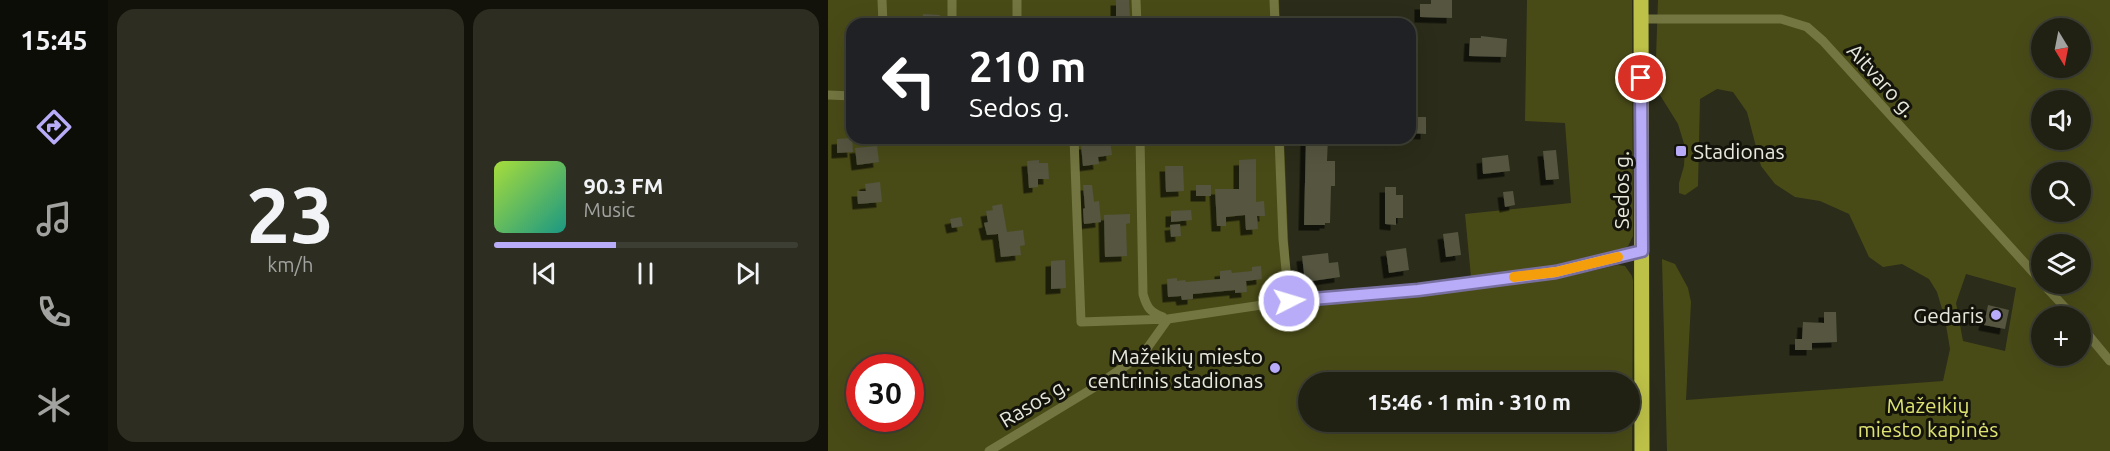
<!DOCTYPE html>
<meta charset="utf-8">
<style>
:root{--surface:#202113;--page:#2d2e21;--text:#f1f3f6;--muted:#a2a3a0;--line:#3d3e33;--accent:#b8abf7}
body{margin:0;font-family:Ubuntu,sans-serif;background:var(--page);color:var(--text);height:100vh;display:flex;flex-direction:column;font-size:22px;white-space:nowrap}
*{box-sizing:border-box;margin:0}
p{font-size:20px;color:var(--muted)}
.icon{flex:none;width:33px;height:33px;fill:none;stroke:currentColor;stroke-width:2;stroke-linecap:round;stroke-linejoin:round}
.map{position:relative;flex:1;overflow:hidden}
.side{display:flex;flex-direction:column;gap:9px;padding:9px;background:#12120a;width:720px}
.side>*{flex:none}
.hud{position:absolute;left:18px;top:18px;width:570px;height:126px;border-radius:18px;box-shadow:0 6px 24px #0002,0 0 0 2px var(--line);background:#202124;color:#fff;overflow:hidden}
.needle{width:39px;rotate:170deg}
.controls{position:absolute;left:1203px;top:18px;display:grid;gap:12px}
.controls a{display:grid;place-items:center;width:60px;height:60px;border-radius:50%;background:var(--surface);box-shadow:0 6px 24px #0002,0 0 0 2px var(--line);font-size:30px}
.speed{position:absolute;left:18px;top:354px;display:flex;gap:12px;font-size:30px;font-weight:700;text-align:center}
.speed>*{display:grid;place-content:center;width:78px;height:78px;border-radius:50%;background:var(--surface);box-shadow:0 6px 24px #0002,0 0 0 2px var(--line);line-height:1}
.speed .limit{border:9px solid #d22;background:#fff;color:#111}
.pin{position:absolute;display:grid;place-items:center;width:51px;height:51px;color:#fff;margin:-26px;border:3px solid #fff;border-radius:50%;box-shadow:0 2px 6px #0007}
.me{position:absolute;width:66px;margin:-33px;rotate:85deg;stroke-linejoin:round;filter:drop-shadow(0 0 4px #0008)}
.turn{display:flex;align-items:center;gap:21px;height:126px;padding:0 24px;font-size:27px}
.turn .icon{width:78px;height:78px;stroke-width:2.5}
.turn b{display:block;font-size:42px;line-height:51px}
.side .card{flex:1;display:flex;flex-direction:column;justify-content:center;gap:9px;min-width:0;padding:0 21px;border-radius:18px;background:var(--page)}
.side .dial{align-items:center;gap:0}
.dial b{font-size:78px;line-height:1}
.song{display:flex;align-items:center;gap:18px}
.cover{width:72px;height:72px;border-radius:9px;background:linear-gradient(135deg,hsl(80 70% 55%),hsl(170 70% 35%))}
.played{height:6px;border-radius:3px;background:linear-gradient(90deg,var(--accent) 40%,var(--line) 40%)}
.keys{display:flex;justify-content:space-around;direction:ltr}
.side .tiles{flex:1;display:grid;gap:9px;grid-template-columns:repeat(2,1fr)}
.trip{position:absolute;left:470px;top:372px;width:342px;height:60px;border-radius:30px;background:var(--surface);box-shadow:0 6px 24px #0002,0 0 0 2px var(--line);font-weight:700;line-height:60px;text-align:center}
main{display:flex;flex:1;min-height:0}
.dock{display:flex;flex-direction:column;width:108px;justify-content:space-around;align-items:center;background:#0d0d08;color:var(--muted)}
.dock .icon{width:42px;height:42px}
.dock .active{color:var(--accent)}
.dock b{font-size:27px;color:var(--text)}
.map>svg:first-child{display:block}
</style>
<main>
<nav class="dock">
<b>15:45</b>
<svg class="icon active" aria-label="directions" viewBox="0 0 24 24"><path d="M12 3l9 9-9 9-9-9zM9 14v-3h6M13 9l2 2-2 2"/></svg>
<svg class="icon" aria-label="music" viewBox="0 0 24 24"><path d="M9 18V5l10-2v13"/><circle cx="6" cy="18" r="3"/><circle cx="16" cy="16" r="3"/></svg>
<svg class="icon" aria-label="phone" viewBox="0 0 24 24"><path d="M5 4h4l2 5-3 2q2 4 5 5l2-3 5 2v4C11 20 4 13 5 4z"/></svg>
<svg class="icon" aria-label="climate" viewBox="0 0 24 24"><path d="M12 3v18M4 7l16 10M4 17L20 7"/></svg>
</nav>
<section class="side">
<div class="tiles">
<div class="card dial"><b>23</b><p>km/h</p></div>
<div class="card">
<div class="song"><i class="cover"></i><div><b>90.3 FM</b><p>Music</p></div></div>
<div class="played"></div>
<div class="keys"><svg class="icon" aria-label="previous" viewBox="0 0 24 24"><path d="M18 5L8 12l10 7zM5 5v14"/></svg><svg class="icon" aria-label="pause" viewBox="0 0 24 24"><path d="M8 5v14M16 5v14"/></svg><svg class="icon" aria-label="next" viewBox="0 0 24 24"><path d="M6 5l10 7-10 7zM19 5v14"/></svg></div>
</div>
</div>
</section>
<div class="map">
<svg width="1282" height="451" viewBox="0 0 1282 451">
<defs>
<filter id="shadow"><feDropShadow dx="-5.5" dy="5.5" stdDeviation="0" flood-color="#0009"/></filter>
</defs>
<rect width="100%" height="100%" fill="#2b2c19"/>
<path fill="#494b17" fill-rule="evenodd" d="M 0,0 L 451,0 L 452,24 L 24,24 L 24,138 L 456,138 L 463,307 C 572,294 683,291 790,265 L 797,266 L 804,276 L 805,281 L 804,451 L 0,451 ZM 32,368 L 82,368 L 82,418 L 32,418 ZM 480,382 L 801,382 L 801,422 L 480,422 Z
M 699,0 L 804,0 L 805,236 L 800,246 L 791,251 L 732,266 L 643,277 L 637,214 L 743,203 L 737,123 L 697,121 Z
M 830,0 L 1282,0 L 1282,451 L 839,451 L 834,259 L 847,264 L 860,288 L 863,302 L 858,400 L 1115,381 L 1122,349 L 1117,319 L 1109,292 L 1101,279 L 1074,264 L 1055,267 L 1041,257 L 1021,214 L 992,201 L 967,197 L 947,184 L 933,166 L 919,112 L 905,92 L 889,89 L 872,99 L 870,186 L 857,195 L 851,193 L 851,183 L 856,166 L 857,147 L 850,124 L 827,87 ZM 1214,28 L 1252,28 L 1252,68 L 1214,68 ZM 1214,100 L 1252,100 L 1252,140 L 1214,140 ZM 1214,172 L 1252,172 L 1252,212 L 1214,212 ZM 1214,244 L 1252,244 L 1252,284 L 1214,284 ZM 1138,274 L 1188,288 L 1177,351 L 1135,341 L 1128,303 ZM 1214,316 L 1252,316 L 1252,356 L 1214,356 Z"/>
<path fill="#545541" filter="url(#shadow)" d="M 288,0 L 301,0 L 302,18 L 300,18 L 300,24 L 288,24 Z
M 603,0 L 624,0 L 624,18 L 592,17 L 592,4 L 603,4 Z
M 95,14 L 112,15 L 112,24 L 94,24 Z
M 653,36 L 679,39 L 678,57 L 641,56 L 642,38 L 653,38 Z
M 582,117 L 598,117 L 598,134 L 582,133 Z
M 24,138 L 25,152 L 9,153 L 9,139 Z
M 478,138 L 500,138 L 499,161 L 507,161 L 507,186 L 503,186 L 502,223 L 497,223 L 497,225 L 476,225 Z
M 282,139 L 284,155 L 270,157 L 271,164 L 255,166 L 253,145 Z
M 49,146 L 51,162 L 29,165 L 27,148 Z
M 728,150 L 731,179 L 718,180 L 715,151 Z
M 680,155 L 682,171 L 655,174 L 654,158 Z
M 428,159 L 428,202 L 436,201 L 437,216 L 429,216 L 430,229 L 418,230 L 417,215 L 398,217 L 398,226 L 389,226 L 387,189 L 411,189 L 411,160 Z
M 211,160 L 211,163 L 220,163 L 221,179 L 210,179 L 210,187 L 201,188 L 199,161 Z
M 337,166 L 355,166 L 356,191 L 338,192 Z
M 52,182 L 54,202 L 30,204 L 29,191 L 38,191 L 37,184 Z
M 255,185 L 264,185 L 266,202 L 271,201 L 273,222 L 256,224 L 255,209 L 257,208 Z
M 368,185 L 383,185 L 383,196 L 368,196 Z
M 557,187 L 568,187 L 568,195 L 575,195 L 575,218 L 568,218 L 568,225 L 557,224 Z
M 685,191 L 687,205 L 677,207 L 675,192 Z
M 174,204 L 179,232 L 195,230 L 197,245 L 192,246 L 193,255 L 173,257 L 170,234 L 159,235 L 156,223 L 160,222 L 158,211 L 165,210 L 164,206 Z
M 363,210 L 364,220 L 343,222 L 343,211 Z
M 302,214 L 302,223 L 298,224 L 299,256 L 277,257 L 276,215 Z
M 133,217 L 135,226 L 124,228 L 122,219 Z
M 352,224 L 353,236 L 343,237 L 342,225 Z
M 630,232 L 633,255 L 618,257 L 615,234 Z
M 578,248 L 581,270 L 561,273 L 558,251 Z
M 500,253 L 501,263 L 510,262 L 512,277 L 477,282 L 474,256 Z
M 237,260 L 238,288 L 223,289 L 223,261 Z
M 433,266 L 434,279 L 418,281 L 419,292 L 407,293 L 407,290 L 365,294 L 365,299 L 354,300 L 353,296 L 340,297 L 339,279 L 349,278 L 349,281 L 357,280 L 358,282 L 392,279 L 392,271 L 403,270 L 404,273 L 424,271 L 424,267 Z
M 1160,305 L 1181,310 L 1177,329 L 1156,325 Z
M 996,312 L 1008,312 L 1009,342 L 984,343 L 984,350 L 967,350 L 967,339 L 974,339 L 975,322 L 996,323 Z"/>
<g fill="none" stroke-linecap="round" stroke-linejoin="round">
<path stroke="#737640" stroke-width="9" d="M 54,0 L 55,24
M 124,0 L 124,24
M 189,0 L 189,24
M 308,0 L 309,24
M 446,0 L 447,24
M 813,19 L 953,19 L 979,27 L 995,41 L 1214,282
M 0,95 L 24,96
M 246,138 L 253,322 L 340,319
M 312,138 L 315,294 C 319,308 322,312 335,317
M 451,138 L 455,239 L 461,301
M 1215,284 L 1245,316
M 1252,325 L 1282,361
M 161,451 L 262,390 L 315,354 L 340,319 L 461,301 L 590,290 L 728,272 L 814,251"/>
<path stroke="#bdc148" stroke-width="15" d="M 813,0 L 814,451"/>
</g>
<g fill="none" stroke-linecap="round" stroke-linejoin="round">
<defs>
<path id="route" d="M 461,301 L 590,290 L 728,272 L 814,251 L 813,78"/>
</defs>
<use href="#route" stroke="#786fa1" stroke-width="15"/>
<use href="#route" stroke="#b8abf7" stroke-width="10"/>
<path stroke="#f59e0b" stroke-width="10" d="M 686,277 L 728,272 L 790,257"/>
</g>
<g fill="#b8abf7" stroke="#13130b" stroke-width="2">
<rect x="847" y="145" width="12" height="12" rx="3"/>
<circle cx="1168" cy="315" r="6"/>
<circle cx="447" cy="368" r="6"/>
</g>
<g text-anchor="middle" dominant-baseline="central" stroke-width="6" stroke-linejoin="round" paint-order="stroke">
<g font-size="21" fill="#e8e9dd" stroke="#13130b">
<text transform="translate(1054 80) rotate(48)">Aitvaro g.</text>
<text transform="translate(793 190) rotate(-90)">Sedos g.</text>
<text transform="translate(206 402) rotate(-31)">Rasos g.</text>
</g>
<g font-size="21" fill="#e8e9dd" stroke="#13130b" text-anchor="end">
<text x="865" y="151" text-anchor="start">Stadionas</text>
<text x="1156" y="315">Gedaris</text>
<text x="435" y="356">Mažeikių miesto<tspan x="435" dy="24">centrinis stadionas</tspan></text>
</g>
<g font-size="21" fill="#dee371" stroke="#13130b">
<text x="1100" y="405">Mažeikių<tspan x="1100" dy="24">miesto kapinės</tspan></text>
</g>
</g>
</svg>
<div class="controls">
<a><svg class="needle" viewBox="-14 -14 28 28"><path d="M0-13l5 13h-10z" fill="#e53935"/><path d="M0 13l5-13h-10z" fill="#a2a3a0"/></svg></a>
<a><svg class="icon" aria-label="sound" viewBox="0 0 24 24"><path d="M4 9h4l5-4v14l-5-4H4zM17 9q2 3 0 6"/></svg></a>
<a><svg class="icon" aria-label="search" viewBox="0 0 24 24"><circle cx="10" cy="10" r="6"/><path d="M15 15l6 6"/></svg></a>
<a><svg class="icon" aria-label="layers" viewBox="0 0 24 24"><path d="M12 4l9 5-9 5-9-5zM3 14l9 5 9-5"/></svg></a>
<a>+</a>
</div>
<div class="speed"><div class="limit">30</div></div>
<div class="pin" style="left:813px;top:78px;background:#d93025"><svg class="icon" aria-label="arrive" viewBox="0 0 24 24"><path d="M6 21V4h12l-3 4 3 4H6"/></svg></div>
<svg class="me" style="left:461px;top:301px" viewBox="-20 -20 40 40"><circle r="17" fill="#b8abf7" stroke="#fff" stroke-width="3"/><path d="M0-11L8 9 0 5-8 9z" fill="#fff"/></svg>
<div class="trip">15:46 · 1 min · 310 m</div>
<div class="hud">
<div class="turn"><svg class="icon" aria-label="left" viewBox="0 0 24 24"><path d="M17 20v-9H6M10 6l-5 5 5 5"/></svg><div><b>210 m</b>Sedos g.</div></div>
</div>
</div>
</main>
